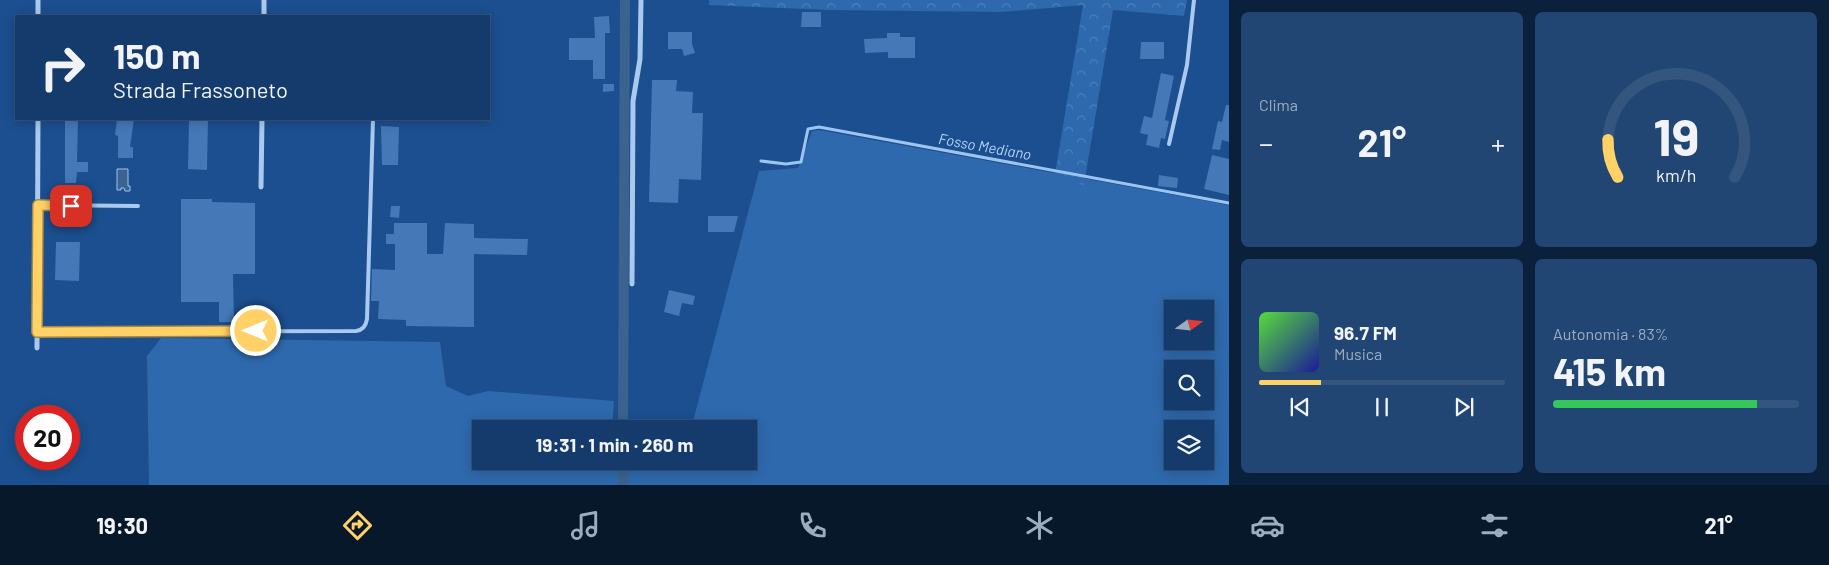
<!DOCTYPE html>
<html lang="it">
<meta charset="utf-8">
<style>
:root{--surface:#143b6b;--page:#214673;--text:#f1f3f6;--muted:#9dadc1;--line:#33557e;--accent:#ffd166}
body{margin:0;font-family:Barlow,sans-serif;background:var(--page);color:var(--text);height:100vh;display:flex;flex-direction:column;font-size:19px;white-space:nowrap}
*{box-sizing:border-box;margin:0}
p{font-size:16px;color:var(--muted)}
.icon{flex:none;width:28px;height:28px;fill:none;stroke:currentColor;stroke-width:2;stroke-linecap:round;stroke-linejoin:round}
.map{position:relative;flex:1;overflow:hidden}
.side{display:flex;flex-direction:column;gap:12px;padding:12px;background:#0b203b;width:600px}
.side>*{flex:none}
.top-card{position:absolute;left:15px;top:15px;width:475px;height:105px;border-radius:0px;box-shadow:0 2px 12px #0003,0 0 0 1px var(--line);background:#143b6b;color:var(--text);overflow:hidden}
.needle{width:32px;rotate:75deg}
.controls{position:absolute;left:1164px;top:300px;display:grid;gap:10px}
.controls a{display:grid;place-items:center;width:50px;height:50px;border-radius:0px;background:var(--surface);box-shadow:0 2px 12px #0003,0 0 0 1px var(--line);font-size:25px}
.speed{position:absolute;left:15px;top:405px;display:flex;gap:10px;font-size:25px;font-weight:700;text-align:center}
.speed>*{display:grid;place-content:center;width:65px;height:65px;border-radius:50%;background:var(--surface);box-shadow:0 2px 12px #0003,0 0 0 1px var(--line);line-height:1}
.speed .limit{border:8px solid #d22;background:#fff;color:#111}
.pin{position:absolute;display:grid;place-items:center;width:42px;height:42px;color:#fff;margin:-21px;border-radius:10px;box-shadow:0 2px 8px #0006}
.me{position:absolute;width:55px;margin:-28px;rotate:270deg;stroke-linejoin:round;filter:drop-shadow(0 0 4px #0008)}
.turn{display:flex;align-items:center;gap:18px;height:105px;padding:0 15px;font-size:22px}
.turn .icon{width:65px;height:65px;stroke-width:2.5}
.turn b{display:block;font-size:35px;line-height:42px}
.big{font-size:38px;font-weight:700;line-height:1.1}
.side .card{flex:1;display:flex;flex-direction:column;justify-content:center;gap:8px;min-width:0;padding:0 18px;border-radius:8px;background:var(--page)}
.side .dial{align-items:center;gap:0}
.dial svg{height:130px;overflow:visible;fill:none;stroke:var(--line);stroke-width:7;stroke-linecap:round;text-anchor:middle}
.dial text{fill:var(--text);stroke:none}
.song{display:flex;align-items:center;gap:15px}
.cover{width:60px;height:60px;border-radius:8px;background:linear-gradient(135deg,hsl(110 70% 55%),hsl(240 70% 35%))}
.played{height:5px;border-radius:2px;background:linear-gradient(90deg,var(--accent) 25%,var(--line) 25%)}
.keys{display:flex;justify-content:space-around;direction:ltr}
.heat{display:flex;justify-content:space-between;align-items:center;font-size:28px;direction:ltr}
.charge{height:8px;border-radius:4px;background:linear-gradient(90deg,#34c759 83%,var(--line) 0)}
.side .tiles{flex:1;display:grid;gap:12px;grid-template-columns:repeat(2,1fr)}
.trip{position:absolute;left:472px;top:420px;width:285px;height:50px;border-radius:0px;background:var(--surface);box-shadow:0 2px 12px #0003,0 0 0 1px var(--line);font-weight:700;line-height:50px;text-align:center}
.dock{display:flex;height:80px;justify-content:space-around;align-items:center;background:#08182b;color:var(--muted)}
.dock .icon{width:35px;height:35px}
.dock .current{color:var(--accent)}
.dock b{font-size:22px;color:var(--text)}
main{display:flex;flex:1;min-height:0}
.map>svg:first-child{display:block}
</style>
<main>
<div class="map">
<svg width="1229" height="485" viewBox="0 0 1229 485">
<defs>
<pattern id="forest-crowns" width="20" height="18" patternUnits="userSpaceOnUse" patternTransform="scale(1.25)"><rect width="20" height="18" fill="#2e69ad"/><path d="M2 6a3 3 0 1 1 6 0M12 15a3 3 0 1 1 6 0" fill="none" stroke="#4d80b9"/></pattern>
</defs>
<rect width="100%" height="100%" fill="#1b4f8f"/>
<path fill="#2e69ad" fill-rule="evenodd" d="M 819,130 L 1229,205 L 1229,485 L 149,485 L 147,356 L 161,338 L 440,342 L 446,386 L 468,396 L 488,391 L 614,401 L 612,429 L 481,429 L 481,461 L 749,461 L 749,429 L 691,429 L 759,171 L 798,168 L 812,131 ZM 1172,309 L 1205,309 L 1205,341 L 1172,341 ZM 1172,369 L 1205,369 L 1205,401 L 1172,401 ZM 1172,429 L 1205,429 L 1205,461 L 1172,461 Z"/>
<path fill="url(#forest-crowns)" d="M 709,0 L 1187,0 L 1184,16 L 1113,10 L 1084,185 L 1054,180 L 1083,5 L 1002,12 L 831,10 L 709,5 Z"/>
<path fill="#3c6290" stroke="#9cc4f0" d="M 117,169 L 128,169 L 128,186 L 130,186 L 130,191 L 125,191 L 124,188 L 121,188 L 121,190 L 117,190 Z"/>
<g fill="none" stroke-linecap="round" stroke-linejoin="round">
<path stroke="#9cc4f0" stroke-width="3" d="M 761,161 L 786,164 L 801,162 L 808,129 L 819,127 L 1229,203"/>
<path stroke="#3c6290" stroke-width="10" d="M 623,429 L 625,0
M 623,485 L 623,461"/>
</g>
<path fill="#4478b7" d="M 802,12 L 821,12 L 821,27 L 801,27 Z
M 609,16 L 610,33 L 605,33 L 605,79 L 593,79 L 593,60 L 569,60 L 569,38 L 595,38 L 594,17 Z
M 668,32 L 692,32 L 692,44 L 695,53 L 684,56 L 682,49 L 668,49 Z
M 887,33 L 900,33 L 900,37 L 915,37 L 915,58 L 888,58 L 888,52 L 865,53 L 864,39 L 887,38 Z
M 1141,42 L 1164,42 L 1164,59 L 1140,59 Z
M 1161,73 L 1174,76 L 1165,120 L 1169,121 L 1165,139 L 1161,138 L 1159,148 L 1146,145 L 1148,135 L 1140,133 L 1144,116 L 1152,118 Z
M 652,80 L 677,80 L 676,91 L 693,92 L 692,113 L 703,113 L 701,180 L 679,179 L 678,203 L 649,202 Z
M 603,84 L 614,84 L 614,91 L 603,92 Z
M 1226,105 L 1229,105 L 1229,142 L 1222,140 L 1220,150 L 1212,149 L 1218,121 L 1222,122 Z
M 65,119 L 78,119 L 77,162 L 88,162 L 88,172 L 77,172 L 76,183 L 65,183 Z
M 117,119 L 134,119 L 130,147 L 133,147 L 133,158 L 118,158 L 118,136 L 115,135 Z
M 189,119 L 208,119 L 207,170 L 188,169 Z
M 381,126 L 399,127 L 398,165 L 382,165 Z
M 1212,155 L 1229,159 L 1229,195 L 1204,189 Z
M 1159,175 L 1178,178 L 1177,188 L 1158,186 Z
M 181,199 L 212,199 L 212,202 L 255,203 L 255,274 L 233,274 L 234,322 L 219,322 L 219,302 L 181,302 Z
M 391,206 L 400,206 L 399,218 L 390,217 Z
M 708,216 L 738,216 L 734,232 L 708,232 Z
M 394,223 L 427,223 L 427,254 L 443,254 L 445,223 L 474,224 L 474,238 L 528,239 L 527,255 L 474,254 L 474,327 L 406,326 L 406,320 L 378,319 L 379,301 L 371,301 L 372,269 L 395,270 L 395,244 L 386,244 L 386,234 L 394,234 Z
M 56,242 L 80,242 L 79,281 L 55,280 Z
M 669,290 L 695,296 L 693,305 L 682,303 L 679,316 L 664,312 Z"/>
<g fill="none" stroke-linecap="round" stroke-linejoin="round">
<path stroke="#a9c9ee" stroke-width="4" d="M 1169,144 L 1187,65 L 1194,0
M 37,205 L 138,206
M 37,332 L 356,331 C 363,330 366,326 367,319 L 373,119"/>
<path stroke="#a9c9ee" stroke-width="5" d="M 38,16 L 38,0
M 264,16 L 264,0
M 261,187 L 262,119
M 632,284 L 633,101 L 640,59 L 641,0
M 37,348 L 38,119"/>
</g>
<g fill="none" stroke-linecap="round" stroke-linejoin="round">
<defs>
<path id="route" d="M 71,206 L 38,205 L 37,332 L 256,331"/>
</defs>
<use href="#route" stroke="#a68842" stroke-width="12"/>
<use href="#route" stroke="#ffd166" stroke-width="9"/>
</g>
<g text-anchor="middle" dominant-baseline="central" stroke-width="5" stroke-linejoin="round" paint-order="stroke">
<g font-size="15" font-style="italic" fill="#b5d3f5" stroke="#1b4f8f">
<text transform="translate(985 146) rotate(10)">Fosso Mediano</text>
</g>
</g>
</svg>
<div class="controls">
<a><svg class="needle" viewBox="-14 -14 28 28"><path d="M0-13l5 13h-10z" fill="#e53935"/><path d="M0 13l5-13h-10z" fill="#9dadc1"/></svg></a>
<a><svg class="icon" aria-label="search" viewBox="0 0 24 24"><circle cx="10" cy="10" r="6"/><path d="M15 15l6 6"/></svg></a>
<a><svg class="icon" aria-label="layers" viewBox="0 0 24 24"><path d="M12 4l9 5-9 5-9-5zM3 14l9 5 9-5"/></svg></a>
</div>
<div class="speed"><div class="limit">20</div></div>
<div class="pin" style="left:71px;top:206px;background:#d93025"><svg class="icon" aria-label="arrive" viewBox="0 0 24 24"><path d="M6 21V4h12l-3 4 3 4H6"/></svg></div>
<svg class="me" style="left:256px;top:331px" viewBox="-20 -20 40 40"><circle r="17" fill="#ffd166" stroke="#fff" stroke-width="3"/><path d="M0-11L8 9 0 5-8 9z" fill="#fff"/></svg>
<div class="trip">19:31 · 1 min · 260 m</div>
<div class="top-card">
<div class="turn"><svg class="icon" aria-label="right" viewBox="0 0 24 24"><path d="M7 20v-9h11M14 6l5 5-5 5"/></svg><div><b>150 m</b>Strada Frassoneto</div></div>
</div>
</div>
<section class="side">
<div class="tiles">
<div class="card"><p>Clima</p>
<div class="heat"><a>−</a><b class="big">21°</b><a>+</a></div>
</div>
<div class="card dial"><svg viewBox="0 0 100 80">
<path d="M14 69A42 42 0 1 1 86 69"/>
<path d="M14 69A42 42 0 0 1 8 46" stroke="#ffd166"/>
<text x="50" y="56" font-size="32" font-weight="700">19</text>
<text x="50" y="72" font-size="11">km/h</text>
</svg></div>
<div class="card">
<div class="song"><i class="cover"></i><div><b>96.7 FM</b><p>Musica</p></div></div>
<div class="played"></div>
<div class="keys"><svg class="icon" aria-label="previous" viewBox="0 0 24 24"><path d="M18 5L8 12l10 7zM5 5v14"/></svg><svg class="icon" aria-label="pause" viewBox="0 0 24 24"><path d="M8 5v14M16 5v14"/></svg><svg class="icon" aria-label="next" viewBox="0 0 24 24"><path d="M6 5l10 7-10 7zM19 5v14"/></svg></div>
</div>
<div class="card"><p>Autonomia · 83%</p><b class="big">415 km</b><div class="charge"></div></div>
</div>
</section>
</main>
<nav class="dock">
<b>19:30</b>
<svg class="icon current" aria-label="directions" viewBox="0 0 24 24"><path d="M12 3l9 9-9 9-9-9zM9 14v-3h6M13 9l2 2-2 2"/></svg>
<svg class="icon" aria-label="music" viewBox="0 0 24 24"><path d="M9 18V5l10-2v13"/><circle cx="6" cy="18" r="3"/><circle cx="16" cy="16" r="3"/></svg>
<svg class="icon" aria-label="phone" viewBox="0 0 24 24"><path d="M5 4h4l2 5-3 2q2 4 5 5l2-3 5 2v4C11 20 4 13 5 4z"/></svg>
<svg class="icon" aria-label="climate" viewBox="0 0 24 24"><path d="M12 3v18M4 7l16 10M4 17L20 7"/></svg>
<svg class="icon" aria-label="car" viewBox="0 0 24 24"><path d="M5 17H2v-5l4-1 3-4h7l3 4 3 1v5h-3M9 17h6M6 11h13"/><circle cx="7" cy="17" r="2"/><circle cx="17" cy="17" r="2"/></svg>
<svg class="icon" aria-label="filters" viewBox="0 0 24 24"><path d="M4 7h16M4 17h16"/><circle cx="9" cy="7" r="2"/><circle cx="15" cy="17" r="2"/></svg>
<b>21°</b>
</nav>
